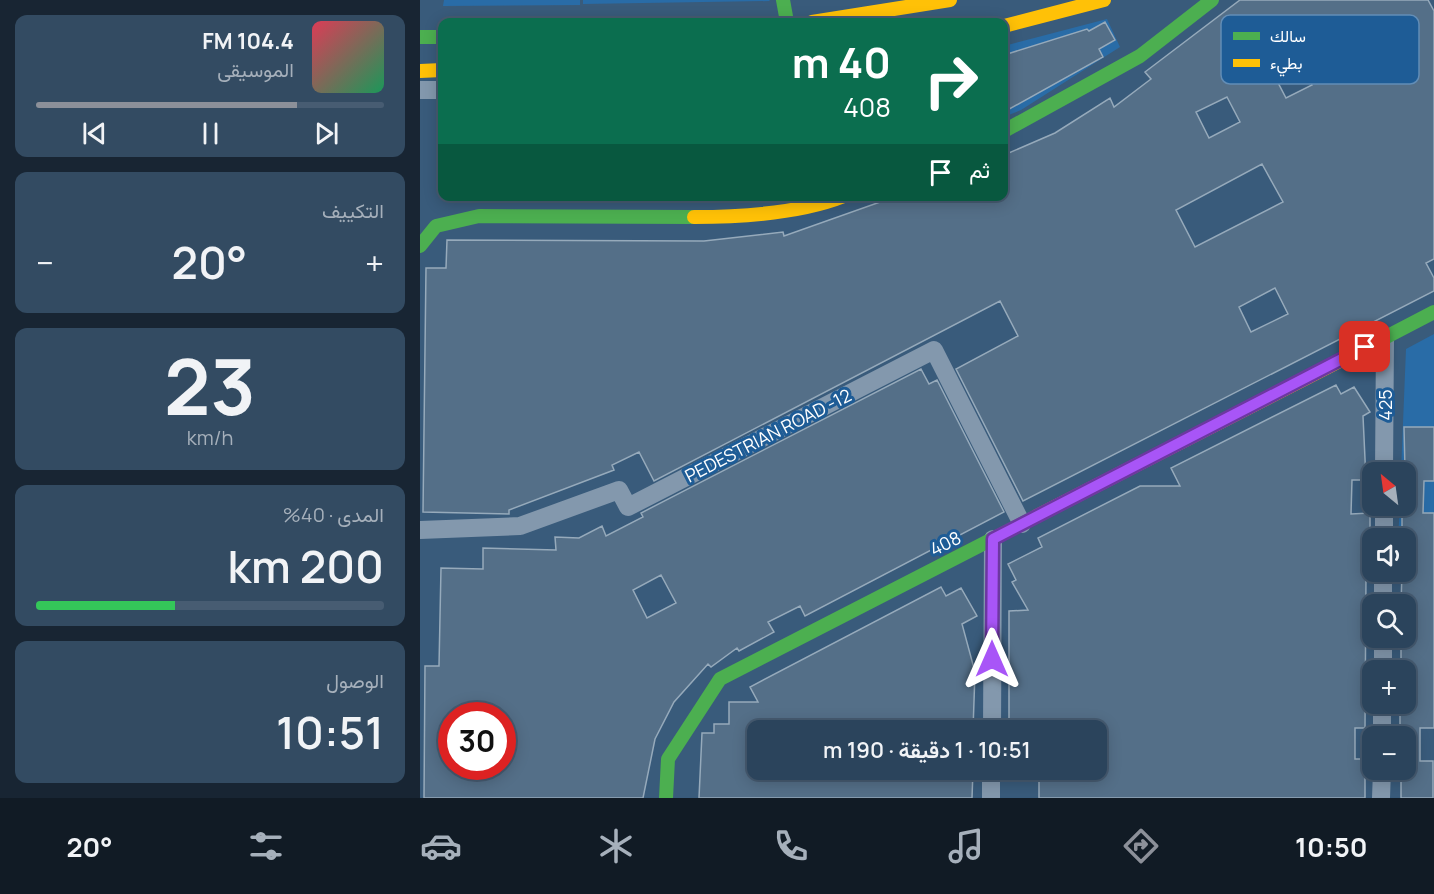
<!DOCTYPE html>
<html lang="ar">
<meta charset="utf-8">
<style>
:root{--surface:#2b445c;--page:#334b62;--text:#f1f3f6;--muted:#a6b0bb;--line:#475c72;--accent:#8c9099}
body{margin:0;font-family:Manrope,Vazirmatn,sans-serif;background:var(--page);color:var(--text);direction:rtl;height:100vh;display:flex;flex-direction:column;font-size:22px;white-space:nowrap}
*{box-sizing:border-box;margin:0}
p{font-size:20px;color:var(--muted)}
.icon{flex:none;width:33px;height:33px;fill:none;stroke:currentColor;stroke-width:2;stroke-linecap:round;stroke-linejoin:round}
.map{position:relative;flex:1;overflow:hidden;direction:ltr}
.sheet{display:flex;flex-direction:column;gap:15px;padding:15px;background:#182533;width:420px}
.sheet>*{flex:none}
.top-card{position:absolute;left:18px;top:18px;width:570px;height:183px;border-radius:12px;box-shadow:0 3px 15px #0003,0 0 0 2px var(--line);direction:rtl;background:#0b6e4f;color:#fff;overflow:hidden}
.needle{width:39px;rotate:331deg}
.buttons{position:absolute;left:942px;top:462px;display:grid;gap:12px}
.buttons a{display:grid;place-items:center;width:54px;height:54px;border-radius:12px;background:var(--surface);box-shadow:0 3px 15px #0003,0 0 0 2px var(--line);font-size:30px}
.speed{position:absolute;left:18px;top:702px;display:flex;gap:12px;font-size:30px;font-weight:700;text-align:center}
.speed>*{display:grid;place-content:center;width:78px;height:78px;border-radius:50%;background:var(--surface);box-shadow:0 3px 15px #0003,0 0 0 2px var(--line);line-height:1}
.speed .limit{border:9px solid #d22;background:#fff;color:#111}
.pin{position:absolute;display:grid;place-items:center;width:51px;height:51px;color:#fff;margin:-26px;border-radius:12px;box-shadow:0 3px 9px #0006}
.me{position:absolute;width:66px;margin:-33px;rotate:0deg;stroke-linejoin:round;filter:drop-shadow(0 0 4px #0008)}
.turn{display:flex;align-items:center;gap:21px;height:126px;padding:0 18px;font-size:27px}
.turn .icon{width:78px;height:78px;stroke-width:2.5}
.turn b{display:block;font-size:42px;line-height:51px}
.then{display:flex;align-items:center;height:57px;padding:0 18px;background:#0003;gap:12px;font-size:22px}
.big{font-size:45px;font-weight:600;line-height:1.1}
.sheet .tile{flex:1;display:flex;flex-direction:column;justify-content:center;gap:9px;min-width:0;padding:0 21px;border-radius:12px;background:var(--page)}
.sheet .dial{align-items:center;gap:0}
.dial b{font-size:78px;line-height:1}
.song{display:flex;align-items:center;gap:18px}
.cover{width:72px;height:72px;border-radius:9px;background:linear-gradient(135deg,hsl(350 70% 55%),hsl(150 70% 35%))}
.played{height:6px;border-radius:3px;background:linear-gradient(90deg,var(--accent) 75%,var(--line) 75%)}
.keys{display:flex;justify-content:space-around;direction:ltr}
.heat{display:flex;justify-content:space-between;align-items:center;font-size:33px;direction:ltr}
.charge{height:9px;border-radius:4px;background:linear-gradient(90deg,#34c759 40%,var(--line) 0)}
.trip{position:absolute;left:327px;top:720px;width:360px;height:60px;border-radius:12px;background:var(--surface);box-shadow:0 3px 15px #0003,0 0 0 2px var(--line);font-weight:600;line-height:60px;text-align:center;direction:rtl}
.tab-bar{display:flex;height:96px;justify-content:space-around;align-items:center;background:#111b25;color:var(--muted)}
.tab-bar .icon{width:42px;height:42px}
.tab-bar .active{color:var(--accent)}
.tab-bar b{font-size:27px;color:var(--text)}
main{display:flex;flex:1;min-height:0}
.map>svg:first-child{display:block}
</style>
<main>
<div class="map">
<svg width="1014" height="798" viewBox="0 0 1014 798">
<rect width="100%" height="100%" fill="#395b7b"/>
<path fill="#296ca7" d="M 24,0 L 160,0 L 160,5 L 23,6 Z
M 163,0 L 349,0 L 350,1 L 163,4 Z
M 687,19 L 700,47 L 601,110 L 584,117 L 584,46 Z
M 25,196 L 310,196 L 310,197 L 280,198 Z
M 1014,334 L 1014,557 L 986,557 L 986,538 L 978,538 L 980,506 L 986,506 L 986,472 L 981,472 L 986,349 Z"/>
<path fill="#546f88" stroke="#96aabb" stroke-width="1.5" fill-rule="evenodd" d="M 820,0 L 1008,0 L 1014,11 L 1014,259 L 1006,263 L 1014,278 L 1014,291 L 603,501 L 536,369 L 598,336 L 580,301 L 234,481 L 219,452 L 192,465 L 194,470 L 89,510 L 89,514 L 3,512 L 6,268 L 26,268 L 27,240 L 284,241 L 363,232 L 364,236 L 477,196 L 584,196 L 584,155 L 635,133 L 690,98 L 694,107 L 731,79 L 725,72 ZM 878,60 L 892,85 L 866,98 L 853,73 ZM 807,97 L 820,122 L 789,138 L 776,112 ZM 842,164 L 863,202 L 775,247 L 756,210 ZM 855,288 L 868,314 L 831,332 L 819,307 Z
M 685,22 L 695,40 L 679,49 L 683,57 L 584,112 L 584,55 L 667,29 L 669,31 Z
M 501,369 L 509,384 L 517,380 L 584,512 L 385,616 L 380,606 L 348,622 L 354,632 L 319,651 L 317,648 L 291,667 L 288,664 L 254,702 L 235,739 L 223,798 L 4,798 L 5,666 L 19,666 L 21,568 L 63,569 L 63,548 L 136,550 L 135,537 L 159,538 L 182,526 L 186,536 L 223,517 L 221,513 ZM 241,575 L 256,603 L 227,618 L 213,590 ZM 32,716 L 82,716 L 82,766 L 32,766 Z
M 916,385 L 921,394 L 934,387 L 950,412 L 943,416 L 946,480 L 932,480 L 931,514 L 950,513 L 950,550 L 947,550 L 946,574 L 945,728 L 935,728 L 935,759 L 945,759 L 945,798 L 619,798 L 619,770 L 676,770 L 676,730 L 674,725 L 589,724 L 589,611 L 608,610 L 592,582 L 596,580 L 588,564 L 622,547 L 618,538 L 720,486 L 760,486 L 751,468 Z
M 984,427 L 1014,427 L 1014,481 L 1004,481 L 1003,513 L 1014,513 L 1014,728 L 1000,728 L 1000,761 L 1013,761 L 1013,798 L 981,798 L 981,770 L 986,770 L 986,736 L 980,736 L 980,704 L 986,704 L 986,670 L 981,670 L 981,638 L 986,638 L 986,604 L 981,604 L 982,572 L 986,572 L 986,538 L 982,538 L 982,513 L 986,513 Z
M 521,587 L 526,596 L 541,588 L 557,616 L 542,624 L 555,672 L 553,730 L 338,730 L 338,770 L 553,770 L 552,798 L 279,798 L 282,733 L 294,733 L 294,724 L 309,724 L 309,702 L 338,702 L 330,687 Z"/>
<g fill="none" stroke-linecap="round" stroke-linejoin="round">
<path stroke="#8398ad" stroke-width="18" d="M 0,90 L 22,90
M 964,472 L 965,337
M 0,530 L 100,526 L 199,490 L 208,507 L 514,350 L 602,524
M 964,538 L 964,506
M 963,604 L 963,572
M 963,670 L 963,638
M 572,730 L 573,539
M 962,736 L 962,704
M 571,798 L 571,770
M 961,798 L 962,770"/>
<path stroke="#4caf50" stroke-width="14" d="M 363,0 L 367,22
M 0,37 L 22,37
M 584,131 L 720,56 L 792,0
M 0,246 L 16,226 L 59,216 L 274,217
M 945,348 L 1014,312
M 246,798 L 248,759 L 300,679 L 617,516"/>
<path stroke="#ffc107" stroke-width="14" d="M 392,22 L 530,0
M 584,26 L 684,0
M 0,71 L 22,70
M 274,217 C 321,217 381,213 424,196
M 617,516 L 945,348"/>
</g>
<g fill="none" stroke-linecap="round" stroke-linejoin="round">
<defs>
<path id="route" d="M 572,659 L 573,539 L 945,347"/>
</defs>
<use href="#route" stroke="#6d37a1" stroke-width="15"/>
<use href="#route" stroke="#a855f7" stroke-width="10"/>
</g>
<g text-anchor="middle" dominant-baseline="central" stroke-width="6" stroke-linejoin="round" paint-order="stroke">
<g font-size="18" fill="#fff" stroke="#1e5c96">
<text transform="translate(965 405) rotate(-90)">425</text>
<text transform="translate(348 435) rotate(-27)">PEDESTRIAN ROAD -12</text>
<text transform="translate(525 543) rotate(-27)">408</text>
</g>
</g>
<rect x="801" y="15" width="198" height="69" rx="9" fill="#1e5c96" stroke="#628db6" stroke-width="1.5"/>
<rect x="813" y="32" width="27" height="8" fill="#4caf50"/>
<rect x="813" y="59" width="27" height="8" fill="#ffc107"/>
<g font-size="16" fill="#fff">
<text x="850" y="42">سالك</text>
<text x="850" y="69">بطيء</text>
</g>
</svg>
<div class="buttons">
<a><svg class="needle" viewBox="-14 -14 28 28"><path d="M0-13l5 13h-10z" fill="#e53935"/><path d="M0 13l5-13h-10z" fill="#a6b0bb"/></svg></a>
<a><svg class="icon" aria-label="sound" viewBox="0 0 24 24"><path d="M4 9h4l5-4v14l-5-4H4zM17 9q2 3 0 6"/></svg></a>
<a><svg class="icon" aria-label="search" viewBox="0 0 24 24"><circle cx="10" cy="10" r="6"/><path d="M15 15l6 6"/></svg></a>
<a>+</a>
<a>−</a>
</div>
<div class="speed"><div class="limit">30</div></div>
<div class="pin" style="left:945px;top:347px;background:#d93025"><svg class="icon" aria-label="arrive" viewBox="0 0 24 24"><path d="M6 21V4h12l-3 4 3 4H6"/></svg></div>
<svg class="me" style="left:572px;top:659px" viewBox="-20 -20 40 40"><path d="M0-17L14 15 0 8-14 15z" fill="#a855f7" stroke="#fff" stroke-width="4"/></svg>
<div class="trip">10:51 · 1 دقيقة · 190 m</div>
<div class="top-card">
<div class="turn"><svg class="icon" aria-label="right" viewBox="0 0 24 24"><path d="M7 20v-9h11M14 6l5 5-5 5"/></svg><div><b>40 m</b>408</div></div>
<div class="then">ثم<svg class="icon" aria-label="arrive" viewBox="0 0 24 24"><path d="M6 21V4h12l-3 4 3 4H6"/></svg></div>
</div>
</div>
<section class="sheet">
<div class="tile">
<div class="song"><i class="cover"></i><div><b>104.4 FM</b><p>الموسيقى</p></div></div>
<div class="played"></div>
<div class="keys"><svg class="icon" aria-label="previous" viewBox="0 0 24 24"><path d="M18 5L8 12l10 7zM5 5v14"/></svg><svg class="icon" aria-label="pause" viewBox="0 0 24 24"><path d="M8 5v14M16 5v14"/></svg><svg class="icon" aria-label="next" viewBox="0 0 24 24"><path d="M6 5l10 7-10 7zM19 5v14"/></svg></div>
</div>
<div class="tile"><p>التكييف</p>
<div class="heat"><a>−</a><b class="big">20°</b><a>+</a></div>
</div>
<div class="tile dial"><b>23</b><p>km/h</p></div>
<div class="tile"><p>المدى · 40%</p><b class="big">200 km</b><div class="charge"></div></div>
<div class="tile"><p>الوصول</p><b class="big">10:51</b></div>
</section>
</main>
<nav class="tab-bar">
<b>10:50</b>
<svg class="icon active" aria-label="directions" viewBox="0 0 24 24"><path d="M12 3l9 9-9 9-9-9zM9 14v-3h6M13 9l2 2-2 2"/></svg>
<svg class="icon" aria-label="music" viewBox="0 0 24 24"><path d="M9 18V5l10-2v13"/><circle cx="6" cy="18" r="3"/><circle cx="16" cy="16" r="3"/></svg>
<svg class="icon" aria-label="phone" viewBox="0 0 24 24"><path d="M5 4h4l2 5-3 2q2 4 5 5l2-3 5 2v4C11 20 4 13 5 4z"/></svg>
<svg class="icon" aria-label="climate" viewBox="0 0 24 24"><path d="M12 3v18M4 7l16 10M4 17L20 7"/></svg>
<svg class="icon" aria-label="car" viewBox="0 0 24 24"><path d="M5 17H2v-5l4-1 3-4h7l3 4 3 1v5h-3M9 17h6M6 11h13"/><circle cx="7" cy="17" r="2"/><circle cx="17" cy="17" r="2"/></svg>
<svg class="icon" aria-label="filters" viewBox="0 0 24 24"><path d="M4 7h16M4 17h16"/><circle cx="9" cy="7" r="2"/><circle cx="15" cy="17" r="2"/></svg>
<b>20°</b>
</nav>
